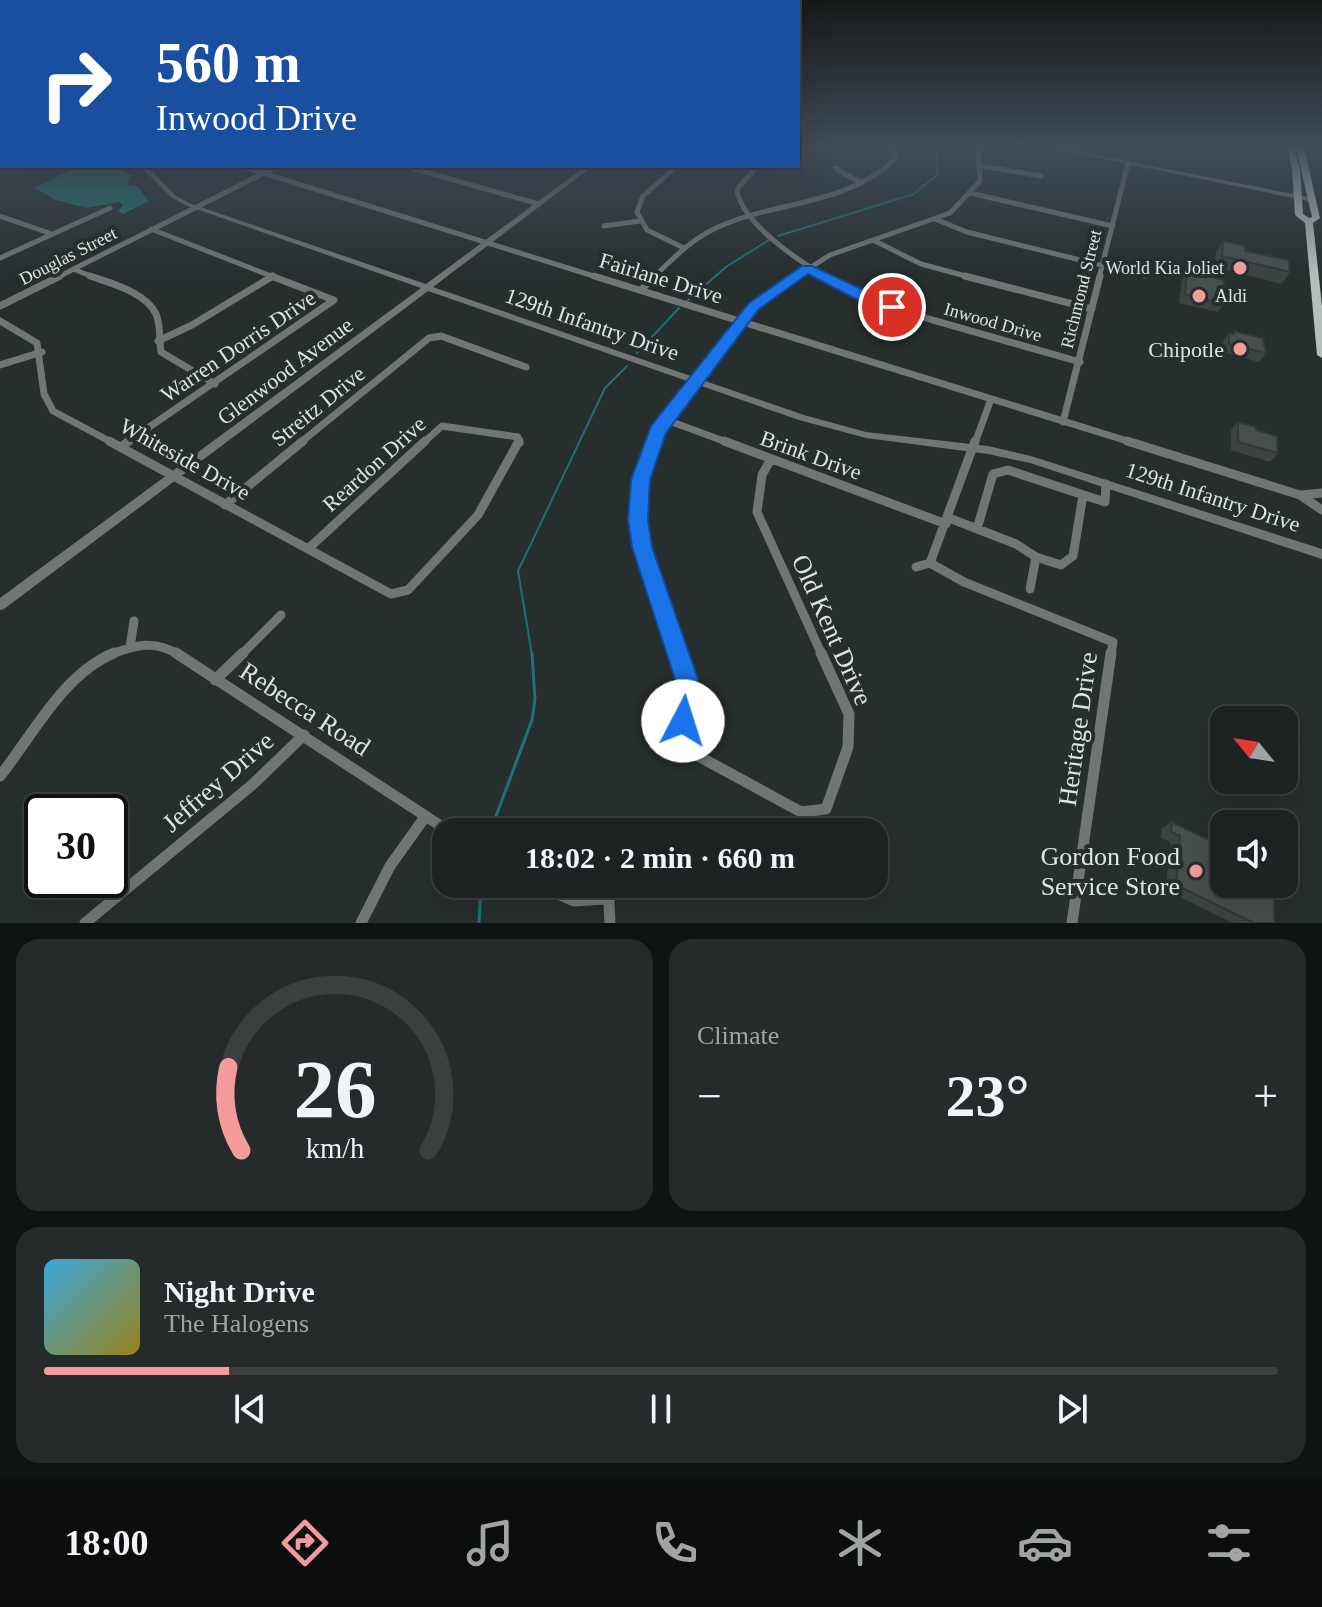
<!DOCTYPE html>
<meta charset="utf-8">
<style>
:root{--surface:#1d2222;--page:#252a2a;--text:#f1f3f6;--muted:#a0a4a5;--line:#3b3f40;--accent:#f59b9b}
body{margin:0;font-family:Georgia,serif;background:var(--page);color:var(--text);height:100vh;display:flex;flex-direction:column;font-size:30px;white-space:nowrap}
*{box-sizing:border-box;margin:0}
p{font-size:26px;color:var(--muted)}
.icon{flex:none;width:44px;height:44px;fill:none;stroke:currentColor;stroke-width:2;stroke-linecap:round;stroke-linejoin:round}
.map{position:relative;height:923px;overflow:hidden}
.sheet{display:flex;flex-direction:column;gap:16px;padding:16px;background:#101313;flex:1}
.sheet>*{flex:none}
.guide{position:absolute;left:0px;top:0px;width:800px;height:168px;box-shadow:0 8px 32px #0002,0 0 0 2px var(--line);background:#1a4fa0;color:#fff;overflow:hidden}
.needle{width:52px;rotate:300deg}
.buttons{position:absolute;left:1210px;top:706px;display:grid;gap:16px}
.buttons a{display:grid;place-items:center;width:88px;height:88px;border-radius:16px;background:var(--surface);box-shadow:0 8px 32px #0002,0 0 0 2px var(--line);font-size:40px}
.speed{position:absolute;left:24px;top:794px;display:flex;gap:16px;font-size:40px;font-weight:700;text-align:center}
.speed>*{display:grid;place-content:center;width:104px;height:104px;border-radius:50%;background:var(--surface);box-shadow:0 8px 32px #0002,0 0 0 2px var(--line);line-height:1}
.speed .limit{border:4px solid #111;border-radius:12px;background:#fff;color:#111}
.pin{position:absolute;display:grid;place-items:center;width:68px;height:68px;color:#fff;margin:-34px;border:4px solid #fff;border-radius:50%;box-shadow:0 2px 8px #0007}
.me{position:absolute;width:88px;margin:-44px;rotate:5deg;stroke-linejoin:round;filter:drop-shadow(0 0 6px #0008)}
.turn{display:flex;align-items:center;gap:28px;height:168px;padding:0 24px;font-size:36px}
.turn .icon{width:104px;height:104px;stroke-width:2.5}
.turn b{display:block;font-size:56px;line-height:68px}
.big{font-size:60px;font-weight:700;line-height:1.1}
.sheet .tile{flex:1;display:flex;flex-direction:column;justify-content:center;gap:12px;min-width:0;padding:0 28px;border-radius:24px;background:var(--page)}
.sheet .dial{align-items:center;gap:0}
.dial svg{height:208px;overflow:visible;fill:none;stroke:var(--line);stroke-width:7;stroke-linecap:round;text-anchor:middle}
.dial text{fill:var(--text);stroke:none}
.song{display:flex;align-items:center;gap:24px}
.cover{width:96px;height:96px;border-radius:12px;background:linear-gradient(135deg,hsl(200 70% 55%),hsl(50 70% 35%))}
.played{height:8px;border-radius:4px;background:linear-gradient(90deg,var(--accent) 15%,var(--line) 15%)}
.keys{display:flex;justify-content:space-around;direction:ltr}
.heat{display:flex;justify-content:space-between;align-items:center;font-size:44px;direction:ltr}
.sheet .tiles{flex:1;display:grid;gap:16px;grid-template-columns:1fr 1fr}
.tile:last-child{grid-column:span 2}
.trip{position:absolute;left:432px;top:818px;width:456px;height:80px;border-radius:24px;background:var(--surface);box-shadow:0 8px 32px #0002,0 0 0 2px var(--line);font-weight:700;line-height:80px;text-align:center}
.tab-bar{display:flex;height:128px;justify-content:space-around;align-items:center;background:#0c0e0e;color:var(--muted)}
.tab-bar .icon{width:56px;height:56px}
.tab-bar .active{color:var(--accent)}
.tab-bar b{font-size:36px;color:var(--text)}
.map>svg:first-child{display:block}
</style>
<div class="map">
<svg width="1322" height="923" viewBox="0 0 1322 923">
<rect width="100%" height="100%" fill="#272e2e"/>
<path fill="#1d7276" d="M 80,166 C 98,166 116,163 130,175 L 127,185 L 137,186 L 149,201 L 123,214 L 118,211 L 123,205 L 119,202 L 87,208 L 56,200 L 34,188 Z"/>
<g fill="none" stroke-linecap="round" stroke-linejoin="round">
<path stroke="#1d7276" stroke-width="2" d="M 778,236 L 914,194 L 938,174 L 936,147
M 687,301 L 726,267 L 769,240
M 637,353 L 679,308
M 532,655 L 518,571 L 605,388 L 627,366"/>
<path stroke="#1d7276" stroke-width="3" d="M 490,832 L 532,720 L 535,699 L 532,653
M 479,923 L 481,884"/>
<path stroke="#717575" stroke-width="5" d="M 241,166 L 600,278
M 404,166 L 539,204
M 677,166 L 643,196 L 637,212 L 647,230 L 684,248
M 758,166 L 737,189 C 740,222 800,262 828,278
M 981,166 L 1041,176
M 835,168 L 861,183
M 970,193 L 1113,226
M 0,216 L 52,234
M 935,219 L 967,232 L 1145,276
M 604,226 L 640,221
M 151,229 L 276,278
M 873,240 L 921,264 L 973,278
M 0,258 L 110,208
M 73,269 L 96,278
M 56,278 L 278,166
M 270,278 L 273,276
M 653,278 C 672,259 692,239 716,228 C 773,201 846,206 894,160 L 895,147
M 794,278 L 830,255 L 950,213 L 980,181 L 978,147
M 1099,278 L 1128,163"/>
<path stroke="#717575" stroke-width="7" d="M 90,276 C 110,283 146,292 156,314 C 161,325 159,340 161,352 L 215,384
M 594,276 L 1134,443
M 825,276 L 894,309 L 1080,362
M 965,276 L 1092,309
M 641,290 L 655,276
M 0,306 L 60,276
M 0,321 L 37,343 L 44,394 L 53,411 L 113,443
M 158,341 L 192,325 L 273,276
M 0,365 L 42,352
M 664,419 L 729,443
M 1063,422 L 1100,276
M 126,443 L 334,300 L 271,276
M 300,443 L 429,338 L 441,336 L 526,367
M 423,443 L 442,426 L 518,437 L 520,443
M 655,443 L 664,419 L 754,306 L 797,276
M 975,443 L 991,399"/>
<path stroke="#717575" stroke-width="9" d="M 109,441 L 391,594 L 408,590 L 478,515 L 519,441
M 656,441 C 651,454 643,468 641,482 C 630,541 659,599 678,655
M 724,441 L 946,524
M 1127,441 L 1300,495 L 1322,510
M 121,447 L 129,441
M 771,459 L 762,475 L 757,512 L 822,655
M 1301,495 L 1322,493
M 225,505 L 303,441
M 949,518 L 1016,544 L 1036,557 L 1030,589
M 977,529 L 993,474 L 1008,470 L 1105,502 L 1106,484
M 309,548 L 425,441
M 1036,557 L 1061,565 L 1073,556 L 1083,495
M 930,563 L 964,582 L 1113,642 L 1111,655
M 916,567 L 930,563 L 975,441
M 130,647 L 134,621
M 109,655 C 135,645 155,639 179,655
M 241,655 L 281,615"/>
<path stroke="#717575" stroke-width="11" d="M 176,653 L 450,832
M 677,653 C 688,685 687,709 679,742 L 689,751 L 801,812 L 826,809 L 848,747 L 849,714 L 821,653
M 215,680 L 243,653
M 0,776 C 33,735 63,674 114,653
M 619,832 L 623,825
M 534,884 L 574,901 L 606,899
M 608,884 L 610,923
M 85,923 L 252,785 L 304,735
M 361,923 L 390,866 L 425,817
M 1072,923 L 1111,653"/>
<path fill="#717575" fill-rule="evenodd" d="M 1045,147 L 1056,147 L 1313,198 L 1316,200 L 1313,202 Z
M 140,166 L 147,166 L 175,195 L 189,203 L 426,284 L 586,166 L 593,166 L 433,287 L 804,415 L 866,432 L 988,446 L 1031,456 L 1322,549 L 1322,559 L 1030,463 L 988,454 L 866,438 L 799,420 L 428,291 L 4,609 L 0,610 L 0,598 L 421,288 L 185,205 L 171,197 Z"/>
<path fill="#b6bdbd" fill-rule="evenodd" d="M 1287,147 L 1294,147 L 1300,169 L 1303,214 L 1309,218 L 1312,217 L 1296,147 L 1304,147 L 1320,218 L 1313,223 L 1322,306 L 1322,358 L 1317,355 L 1305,223 L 1295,215 L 1292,169 Z"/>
</g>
<path fill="#3d4343" d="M 1223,241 L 1245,251 L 1290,272 L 1282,284 L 1215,267 L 1216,252 Z
M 1187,271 L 1223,304 L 1218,312 L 1179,303 L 1182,280 Z
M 1234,331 L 1266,353 L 1259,362 L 1223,352 L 1223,342 L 1229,333 L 1232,334 Z
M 1238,422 L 1256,430 L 1278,453 L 1270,462 L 1231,450 L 1231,430 Z
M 1172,822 L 1274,923 L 1233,923 L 1166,890 L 1170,842 L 1161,838 L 1162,828 Z"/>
<path fill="#474e4e" stroke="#323737" stroke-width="2" d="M 1223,241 L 1245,246 L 1245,251 L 1289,260 L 1290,272 L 1222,256 Z
M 1187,271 L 1224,280 L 1223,304 L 1185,294 Z
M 1234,331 L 1263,338 L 1266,353 L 1229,344 L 1229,333 L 1234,334 Z
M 1238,422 L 1256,427 L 1256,430 L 1277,436 L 1278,453 L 1238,442 Z
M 1172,822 L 1224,847 L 1224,884 L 1274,884 L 1274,923 L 1254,923 L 1176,885 L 1180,836 L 1171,832 Z"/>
<linearGradient id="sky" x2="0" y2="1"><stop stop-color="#151919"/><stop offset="0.53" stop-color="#414c57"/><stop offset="1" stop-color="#414c57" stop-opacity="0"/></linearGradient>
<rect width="1322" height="276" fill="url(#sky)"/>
<path fill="#1a73e8" stroke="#114b97" stroke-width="2" d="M 802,266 L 812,266 L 900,307 L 892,311 L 856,299 L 808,274 L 759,309 L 666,433 L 650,480 L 648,520 L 652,547 L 698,679 L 692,730 L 683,733 L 674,730 L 671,721 L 675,679 L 632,547 L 628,520 L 631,480 L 651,426 L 749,303 Z"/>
<g fill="#f59b9b" stroke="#272e2e" stroke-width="3">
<circle cx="1240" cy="268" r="8"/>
<circle cx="1199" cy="296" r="8"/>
<circle cx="1240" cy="349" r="8"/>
<circle cx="1196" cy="871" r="8"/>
</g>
<g text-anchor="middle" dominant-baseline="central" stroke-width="8" stroke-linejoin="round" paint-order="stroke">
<g font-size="18" fill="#dee3e3" stroke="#272e2e">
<text transform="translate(68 256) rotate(-27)">Douglas Street</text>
<text transform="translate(1081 289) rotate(-76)">Richmond Street</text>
<text transform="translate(993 322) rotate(16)">Inwood Drive</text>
</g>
<g font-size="18" fill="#dee3e3" stroke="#272e2e" text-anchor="end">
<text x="1224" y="268">World Kia Joliet</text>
<text x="1215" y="296" text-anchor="start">Aldi</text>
</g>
<g font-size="22" fill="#dee3e3" stroke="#272e2e">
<text transform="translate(661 278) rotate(17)">Fairlane Drive</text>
<text transform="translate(592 324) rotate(19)">129th Infantry Drive</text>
<text transform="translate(238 346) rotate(-34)">Warren Dorris Drive</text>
<text transform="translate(285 371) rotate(-37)">Glenwood Avenue</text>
<text transform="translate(318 406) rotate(-39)">Streitz Drive</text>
<text transform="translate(811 455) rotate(20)">Brink Drive</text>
<text transform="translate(185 459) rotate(29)">Whiteside Drive</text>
<text transform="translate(374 464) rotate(-42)">Reardon Drive</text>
<text transform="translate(1213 497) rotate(18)">129th Infantry Drive</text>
</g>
<g font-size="22" fill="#dee3e3" stroke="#272e2e" text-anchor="end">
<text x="1224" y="349">Chipotle</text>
</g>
<g font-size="26" fill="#dee3e3" stroke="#272e2e">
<text transform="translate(832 630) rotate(66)">Old Kent Drive</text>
<text transform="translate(305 709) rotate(33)">Rebecca Road</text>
<text transform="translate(1078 729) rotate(-82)">Heritage Drive</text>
<text transform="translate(218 782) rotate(-41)">Jeffrey Drive</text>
</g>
<g font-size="26" fill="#dee3e3" stroke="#272e2e" text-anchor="end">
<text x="1180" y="856">Gordon Food<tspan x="1180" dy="30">Service Store</tspan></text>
</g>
</g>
</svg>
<div class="buttons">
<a><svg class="needle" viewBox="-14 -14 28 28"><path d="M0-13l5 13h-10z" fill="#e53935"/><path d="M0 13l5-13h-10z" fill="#a0a4a5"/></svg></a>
<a><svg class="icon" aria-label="sound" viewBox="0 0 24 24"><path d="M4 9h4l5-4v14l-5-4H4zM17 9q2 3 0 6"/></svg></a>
</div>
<div class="speed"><div class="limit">30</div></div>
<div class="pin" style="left:892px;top:307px;background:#d93025"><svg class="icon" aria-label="arrive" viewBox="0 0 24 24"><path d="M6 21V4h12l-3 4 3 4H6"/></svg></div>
<svg class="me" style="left:683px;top:721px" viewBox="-20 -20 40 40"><circle r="19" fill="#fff"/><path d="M0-13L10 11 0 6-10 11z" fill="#1a73e8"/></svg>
<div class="trip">18:02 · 2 min · 660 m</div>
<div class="guide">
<div class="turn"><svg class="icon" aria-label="right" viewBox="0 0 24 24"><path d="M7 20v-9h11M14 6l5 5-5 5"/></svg><div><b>560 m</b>Inwood Drive</div></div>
</div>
</div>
<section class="sheet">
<div class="tiles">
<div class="tile dial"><svg viewBox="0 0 100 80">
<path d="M14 69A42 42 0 1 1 86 69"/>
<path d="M14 69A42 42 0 0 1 9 37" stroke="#f59b9b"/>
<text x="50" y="56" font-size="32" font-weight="700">26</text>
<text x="50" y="72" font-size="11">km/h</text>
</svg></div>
<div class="tile"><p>Climate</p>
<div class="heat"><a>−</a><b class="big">23°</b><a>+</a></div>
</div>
<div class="tile">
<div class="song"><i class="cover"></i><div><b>Night Drive</b><p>The Halogens</p></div></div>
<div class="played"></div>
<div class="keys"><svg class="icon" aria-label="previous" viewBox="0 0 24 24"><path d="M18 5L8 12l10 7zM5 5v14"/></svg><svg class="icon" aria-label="pause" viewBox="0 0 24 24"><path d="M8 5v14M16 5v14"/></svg><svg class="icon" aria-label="next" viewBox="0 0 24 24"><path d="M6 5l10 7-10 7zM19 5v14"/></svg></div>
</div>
</div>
</section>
<nav class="tab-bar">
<b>18:00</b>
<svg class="icon active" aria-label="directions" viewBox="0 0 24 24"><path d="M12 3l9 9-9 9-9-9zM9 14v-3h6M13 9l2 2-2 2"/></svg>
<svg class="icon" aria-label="music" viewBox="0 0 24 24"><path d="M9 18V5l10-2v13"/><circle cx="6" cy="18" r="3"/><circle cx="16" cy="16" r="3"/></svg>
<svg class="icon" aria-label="phone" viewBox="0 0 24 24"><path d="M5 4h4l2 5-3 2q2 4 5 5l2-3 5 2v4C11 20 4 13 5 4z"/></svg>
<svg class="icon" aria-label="climate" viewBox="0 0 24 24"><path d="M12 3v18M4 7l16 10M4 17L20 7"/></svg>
<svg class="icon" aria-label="car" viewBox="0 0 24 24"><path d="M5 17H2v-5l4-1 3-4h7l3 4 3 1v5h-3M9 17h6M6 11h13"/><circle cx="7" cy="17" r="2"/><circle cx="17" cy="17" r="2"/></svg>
<svg class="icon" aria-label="filters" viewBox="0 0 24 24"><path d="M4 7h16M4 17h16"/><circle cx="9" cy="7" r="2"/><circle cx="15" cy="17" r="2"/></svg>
</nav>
